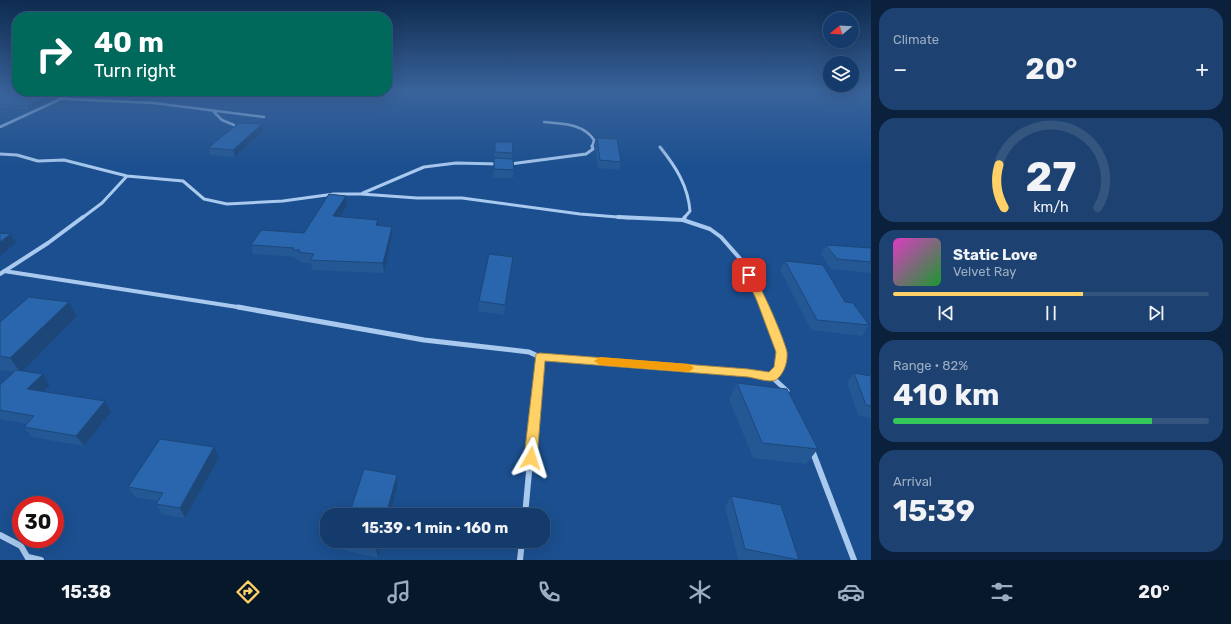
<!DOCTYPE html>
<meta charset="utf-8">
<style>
:root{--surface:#143b6b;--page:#1d4271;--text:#f1f3f6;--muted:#9dadc1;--line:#33557e;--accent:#ffd166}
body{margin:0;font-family:Rubik,sans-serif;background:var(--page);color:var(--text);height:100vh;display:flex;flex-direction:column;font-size:15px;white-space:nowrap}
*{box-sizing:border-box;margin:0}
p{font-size:13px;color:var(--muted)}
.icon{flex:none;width:22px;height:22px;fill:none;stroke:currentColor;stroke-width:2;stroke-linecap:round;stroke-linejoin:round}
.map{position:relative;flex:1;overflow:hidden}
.sheet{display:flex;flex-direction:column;gap:8px;padding:8px;background:#0b203b;width:360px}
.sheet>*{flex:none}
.banner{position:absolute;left:12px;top:12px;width:380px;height:84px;border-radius:16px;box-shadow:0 4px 16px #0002,0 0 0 1px var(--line);background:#00695c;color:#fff;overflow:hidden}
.needle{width:26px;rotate:252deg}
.fabs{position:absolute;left:823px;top:12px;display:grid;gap:8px}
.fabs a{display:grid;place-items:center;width:36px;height:36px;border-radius:50%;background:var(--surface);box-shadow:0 4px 16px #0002,0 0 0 1px var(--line);font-size:20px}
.speed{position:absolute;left:12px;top:496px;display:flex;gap:8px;font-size:20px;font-weight:700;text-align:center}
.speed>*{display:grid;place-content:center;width:52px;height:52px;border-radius:50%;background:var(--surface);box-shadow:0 4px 16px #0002,0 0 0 1px var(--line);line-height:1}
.speed .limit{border:6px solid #d22;background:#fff;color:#111}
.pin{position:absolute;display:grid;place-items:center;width:34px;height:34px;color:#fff;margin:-17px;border-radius:8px;box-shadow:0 2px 6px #0006}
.me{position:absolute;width:44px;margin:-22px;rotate:6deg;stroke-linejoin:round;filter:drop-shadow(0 0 3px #0008)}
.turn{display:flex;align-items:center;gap:14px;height:84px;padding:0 16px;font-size:18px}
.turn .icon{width:52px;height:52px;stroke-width:2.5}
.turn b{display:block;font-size:28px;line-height:34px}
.big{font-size:30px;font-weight:700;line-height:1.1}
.sheet .tile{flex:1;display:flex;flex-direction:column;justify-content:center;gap:6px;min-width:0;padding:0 14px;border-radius:16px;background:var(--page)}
.sheet .dial{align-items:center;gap:0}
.dial svg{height:104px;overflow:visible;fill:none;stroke:var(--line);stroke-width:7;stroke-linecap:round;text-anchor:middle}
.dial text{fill:var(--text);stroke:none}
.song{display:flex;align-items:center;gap:12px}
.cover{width:48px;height:48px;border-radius:6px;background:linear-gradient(135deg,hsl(310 70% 55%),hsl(130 70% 35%))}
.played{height:4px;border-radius:2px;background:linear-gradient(90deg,var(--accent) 60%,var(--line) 60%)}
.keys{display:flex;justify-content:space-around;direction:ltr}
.heat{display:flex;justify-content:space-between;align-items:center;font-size:22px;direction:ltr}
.charge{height:6px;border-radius:3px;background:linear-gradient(90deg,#34c759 82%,var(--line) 0)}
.trip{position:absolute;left:320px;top:508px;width:230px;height:40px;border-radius:16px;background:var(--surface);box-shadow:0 4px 16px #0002,0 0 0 1px var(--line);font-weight:700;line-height:40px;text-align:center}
.tabs{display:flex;height:64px;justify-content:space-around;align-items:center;background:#08182b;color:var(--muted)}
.tabs .icon{width:28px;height:28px}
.tabs .current{color:var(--accent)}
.tabs b{font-size:18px;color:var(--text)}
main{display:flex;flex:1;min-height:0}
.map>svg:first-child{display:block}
</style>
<main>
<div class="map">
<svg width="871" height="560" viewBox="0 0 871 560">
<rect width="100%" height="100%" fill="#1b4f8f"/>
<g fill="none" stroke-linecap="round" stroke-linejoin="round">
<path stroke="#a9c9ee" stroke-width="2.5" d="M 63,99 L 154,103 L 264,117
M 213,111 L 222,120 L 234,125
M 544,122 C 562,124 583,123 594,140 L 592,147
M 0,127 L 78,91"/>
<path stroke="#a9c9ee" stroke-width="3" d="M 660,147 C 676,167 688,186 690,211 L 684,218
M 0,154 L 17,155 L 38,161 L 64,160 L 127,176 L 183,181 L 204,199 L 227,204 L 283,201 L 334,194 L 361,194 L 417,198 L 462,198 L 580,214 L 630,218
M 510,164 L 586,154 L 593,149 L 592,146
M 363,193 L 424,167 L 456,163 L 499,164
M 82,218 L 102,203 L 127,176"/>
<path stroke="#a9c9ee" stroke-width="4" d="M 618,217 L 683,220 L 710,229 L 721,237 L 743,262 L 764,308
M 683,220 L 685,217
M 4,271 L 244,308
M 0,274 L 48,243 L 83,217"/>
<path stroke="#a9c9ee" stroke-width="5" d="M 238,307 L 424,340 L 529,352 L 540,357 L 534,420
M 764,307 L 781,352 L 780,368 L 772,377
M 540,357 L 748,373 L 772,377 L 787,391"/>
<path stroke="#a9c9ee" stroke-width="6" d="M 812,450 L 854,560
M 525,515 L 534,419
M 0,535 L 21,546 L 29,560
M 28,557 L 41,560
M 520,560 L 522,541"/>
</g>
<path fill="#245895" d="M 0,90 L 17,91 L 72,91 L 67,93 L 62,93 L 61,96 L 29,110 L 0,108 Z
M 263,131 L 235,157 L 210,155 L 208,148 Z
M 597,138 L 621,162 L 620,170 L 598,168 L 595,146 Z
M 495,142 L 513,153 L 512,159 L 514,170 L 513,178 L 493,178 Z
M 347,205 L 340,217 L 379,225 L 392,227 L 392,236 L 384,273 L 312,270 L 311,263 L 300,262 L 300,260 L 295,259 L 295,257 L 253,254 L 251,245 L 304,233 Z
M 826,245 L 870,248 L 871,247 L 871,273 L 831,269 L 821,254 Z
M 785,261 L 845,302 L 869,325 L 862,336 L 811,330 L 780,270 Z
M 511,267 L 504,315 L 478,311 L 479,301 Z
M 69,302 L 77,316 L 23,371 L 50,385 L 43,392 L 111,412 L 84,446 L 32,437 L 24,427 L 27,424 L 0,419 L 0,385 L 14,372 L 0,370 L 0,322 Z
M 854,373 L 871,376 L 871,418 L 858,415 L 847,383 Z
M 737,383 L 818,449 L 806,464 L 753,458 L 729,399 Z
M 219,458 L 185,518 L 162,514 L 156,504 L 158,501 L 135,497 L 128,487 Z
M 731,496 L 799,560 L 742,560 L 738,559 L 725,507 Z
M 340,541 L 383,541 L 378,558 L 343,550 Z"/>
<path fill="#1d4779" d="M 59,91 L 61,91 L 62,93 L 61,96 L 29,110 L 27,106 Z
M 66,91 L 72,91 L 67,93 Z
M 262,124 L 263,131 L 235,157 L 233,150 Z
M 346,196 L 347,205 L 335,226 L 333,216 Z
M 378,220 L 379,229 L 376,225 Z
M 392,227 L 392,236 L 384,273 L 383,263 Z
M 11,234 L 16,243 L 0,256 L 0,242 Z
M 69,302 L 77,316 L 21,373 L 10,358 Z
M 43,374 L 50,385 L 35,400 L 27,389 Z
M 105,401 L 111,412 L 84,446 L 76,436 Z
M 214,447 L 219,458 L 185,518 L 180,508 Z
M 397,475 L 397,486 L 390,515 L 386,515 Z
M 379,541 L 383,541 L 378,558 L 376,549 Z"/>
<path fill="#2a66ad" stroke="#1d4779" d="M 0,90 L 17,90 L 17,91 L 59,91 L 27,106 L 0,104 Z
M 239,123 L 262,124 L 233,150 L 208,148 Z
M 597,138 L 617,139 L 621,162 L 600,160 Z
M 495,142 L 512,142 L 513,153 L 495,152 Z
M 494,158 L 513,159 L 514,170 L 494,169 Z
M 329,194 L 346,196 L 333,216 L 378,220 L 376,225 L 392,227 L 383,263 L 310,260 L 314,254 L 298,252 L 300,250 L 293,250 L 294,248 L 251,245 L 261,230 L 304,233 Z
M 0,233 L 11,234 L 0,242 Z
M 826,245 L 871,248 L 871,262 L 837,259 Z
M 489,254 L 513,257 L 505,305 L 479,301 Z
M 785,261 L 823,265 L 845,302 L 853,303 L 869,325 L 817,320 Z
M 29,297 L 69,302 L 10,358 L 0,356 L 0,322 Z
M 16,370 L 43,374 L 27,389 L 105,401 L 76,436 L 24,427 L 34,416 L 0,410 L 0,385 Z
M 854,373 L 871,376 L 871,406 L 866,405 Z
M 737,383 L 787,389 L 818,449 L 762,443 Z
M 160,439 L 214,447 L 180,508 L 156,504 L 163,493 L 128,487 Z
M 364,469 L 397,475 L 386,515 L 349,515 Z
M 731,496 L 781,505 L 799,560 L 745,549 Z
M 342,541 L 379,541 L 376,549 Z"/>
<linearGradient id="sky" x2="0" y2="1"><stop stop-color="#0f2b4f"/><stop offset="0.54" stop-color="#39639b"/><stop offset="1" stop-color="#39639b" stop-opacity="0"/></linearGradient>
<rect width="871" height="168" fill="url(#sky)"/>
<path fill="#ffd166" stroke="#a68842" d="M 749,272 C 757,274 785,341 787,352 C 788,362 784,374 776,380 C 770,383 755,378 748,377 L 545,361 L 537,458 L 535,462 L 531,463 L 526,462 L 524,458 L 536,354 L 540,353 L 748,369 L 769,372 L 774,367 L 776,352 L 757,301 L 745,275 Z"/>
<path fill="#f59e0b" d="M 600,357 L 689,364 L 694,368 L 689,372 L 600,365 L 594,361 Z"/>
</svg>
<div class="fabs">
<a><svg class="needle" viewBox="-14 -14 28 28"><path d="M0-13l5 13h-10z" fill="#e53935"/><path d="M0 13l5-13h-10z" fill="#9dadc1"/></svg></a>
<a><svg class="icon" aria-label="layers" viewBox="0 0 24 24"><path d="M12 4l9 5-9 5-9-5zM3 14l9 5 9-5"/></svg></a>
</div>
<div class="speed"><div class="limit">30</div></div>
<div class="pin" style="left:749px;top:275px;background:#d93025"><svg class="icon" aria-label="arrive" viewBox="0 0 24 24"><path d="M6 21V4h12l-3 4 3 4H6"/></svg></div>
<svg class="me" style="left:531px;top:458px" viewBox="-20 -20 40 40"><path d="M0-17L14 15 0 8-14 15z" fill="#ffd166" stroke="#fff" stroke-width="4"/></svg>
<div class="trip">15:39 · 1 min · 160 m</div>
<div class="banner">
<div class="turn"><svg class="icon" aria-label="right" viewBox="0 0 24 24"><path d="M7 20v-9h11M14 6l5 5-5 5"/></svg><div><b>40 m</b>Turn right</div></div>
</div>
</div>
<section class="sheet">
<div class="tile"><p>Climate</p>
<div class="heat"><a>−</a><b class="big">20°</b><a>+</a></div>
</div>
<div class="tile dial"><svg viewBox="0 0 100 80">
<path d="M14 69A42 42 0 1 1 86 69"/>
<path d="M14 69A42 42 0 0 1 10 36" stroke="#ffd166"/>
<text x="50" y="56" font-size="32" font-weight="700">27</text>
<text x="50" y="72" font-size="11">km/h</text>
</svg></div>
<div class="tile">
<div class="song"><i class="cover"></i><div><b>Static Love</b><p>Velvet Ray</p></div></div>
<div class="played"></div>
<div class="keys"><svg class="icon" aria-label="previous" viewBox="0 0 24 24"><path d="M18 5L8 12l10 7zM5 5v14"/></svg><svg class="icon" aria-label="pause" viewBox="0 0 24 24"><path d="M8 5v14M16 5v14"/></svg><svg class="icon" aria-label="next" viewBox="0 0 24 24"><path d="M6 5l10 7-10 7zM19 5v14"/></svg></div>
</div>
<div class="tile"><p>Range · 82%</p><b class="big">410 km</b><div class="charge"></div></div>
<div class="tile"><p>Arrival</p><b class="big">15:39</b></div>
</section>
</main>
<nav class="tabs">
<b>15:38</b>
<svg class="icon current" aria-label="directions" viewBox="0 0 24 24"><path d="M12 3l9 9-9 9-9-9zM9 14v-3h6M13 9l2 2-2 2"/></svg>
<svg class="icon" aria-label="music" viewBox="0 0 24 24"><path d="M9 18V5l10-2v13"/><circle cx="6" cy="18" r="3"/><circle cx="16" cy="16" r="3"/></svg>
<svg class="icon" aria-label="phone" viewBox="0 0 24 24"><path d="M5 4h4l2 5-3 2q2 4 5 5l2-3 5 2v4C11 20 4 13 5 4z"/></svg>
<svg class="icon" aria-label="climate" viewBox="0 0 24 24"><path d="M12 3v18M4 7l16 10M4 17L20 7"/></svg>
<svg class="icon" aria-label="car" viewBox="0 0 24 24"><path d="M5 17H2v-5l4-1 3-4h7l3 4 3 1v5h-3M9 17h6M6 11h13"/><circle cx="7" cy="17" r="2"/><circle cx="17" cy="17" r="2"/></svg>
<svg class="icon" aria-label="filters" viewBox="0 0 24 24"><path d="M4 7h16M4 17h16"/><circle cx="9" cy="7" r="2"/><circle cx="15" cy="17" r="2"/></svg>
<b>20°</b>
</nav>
